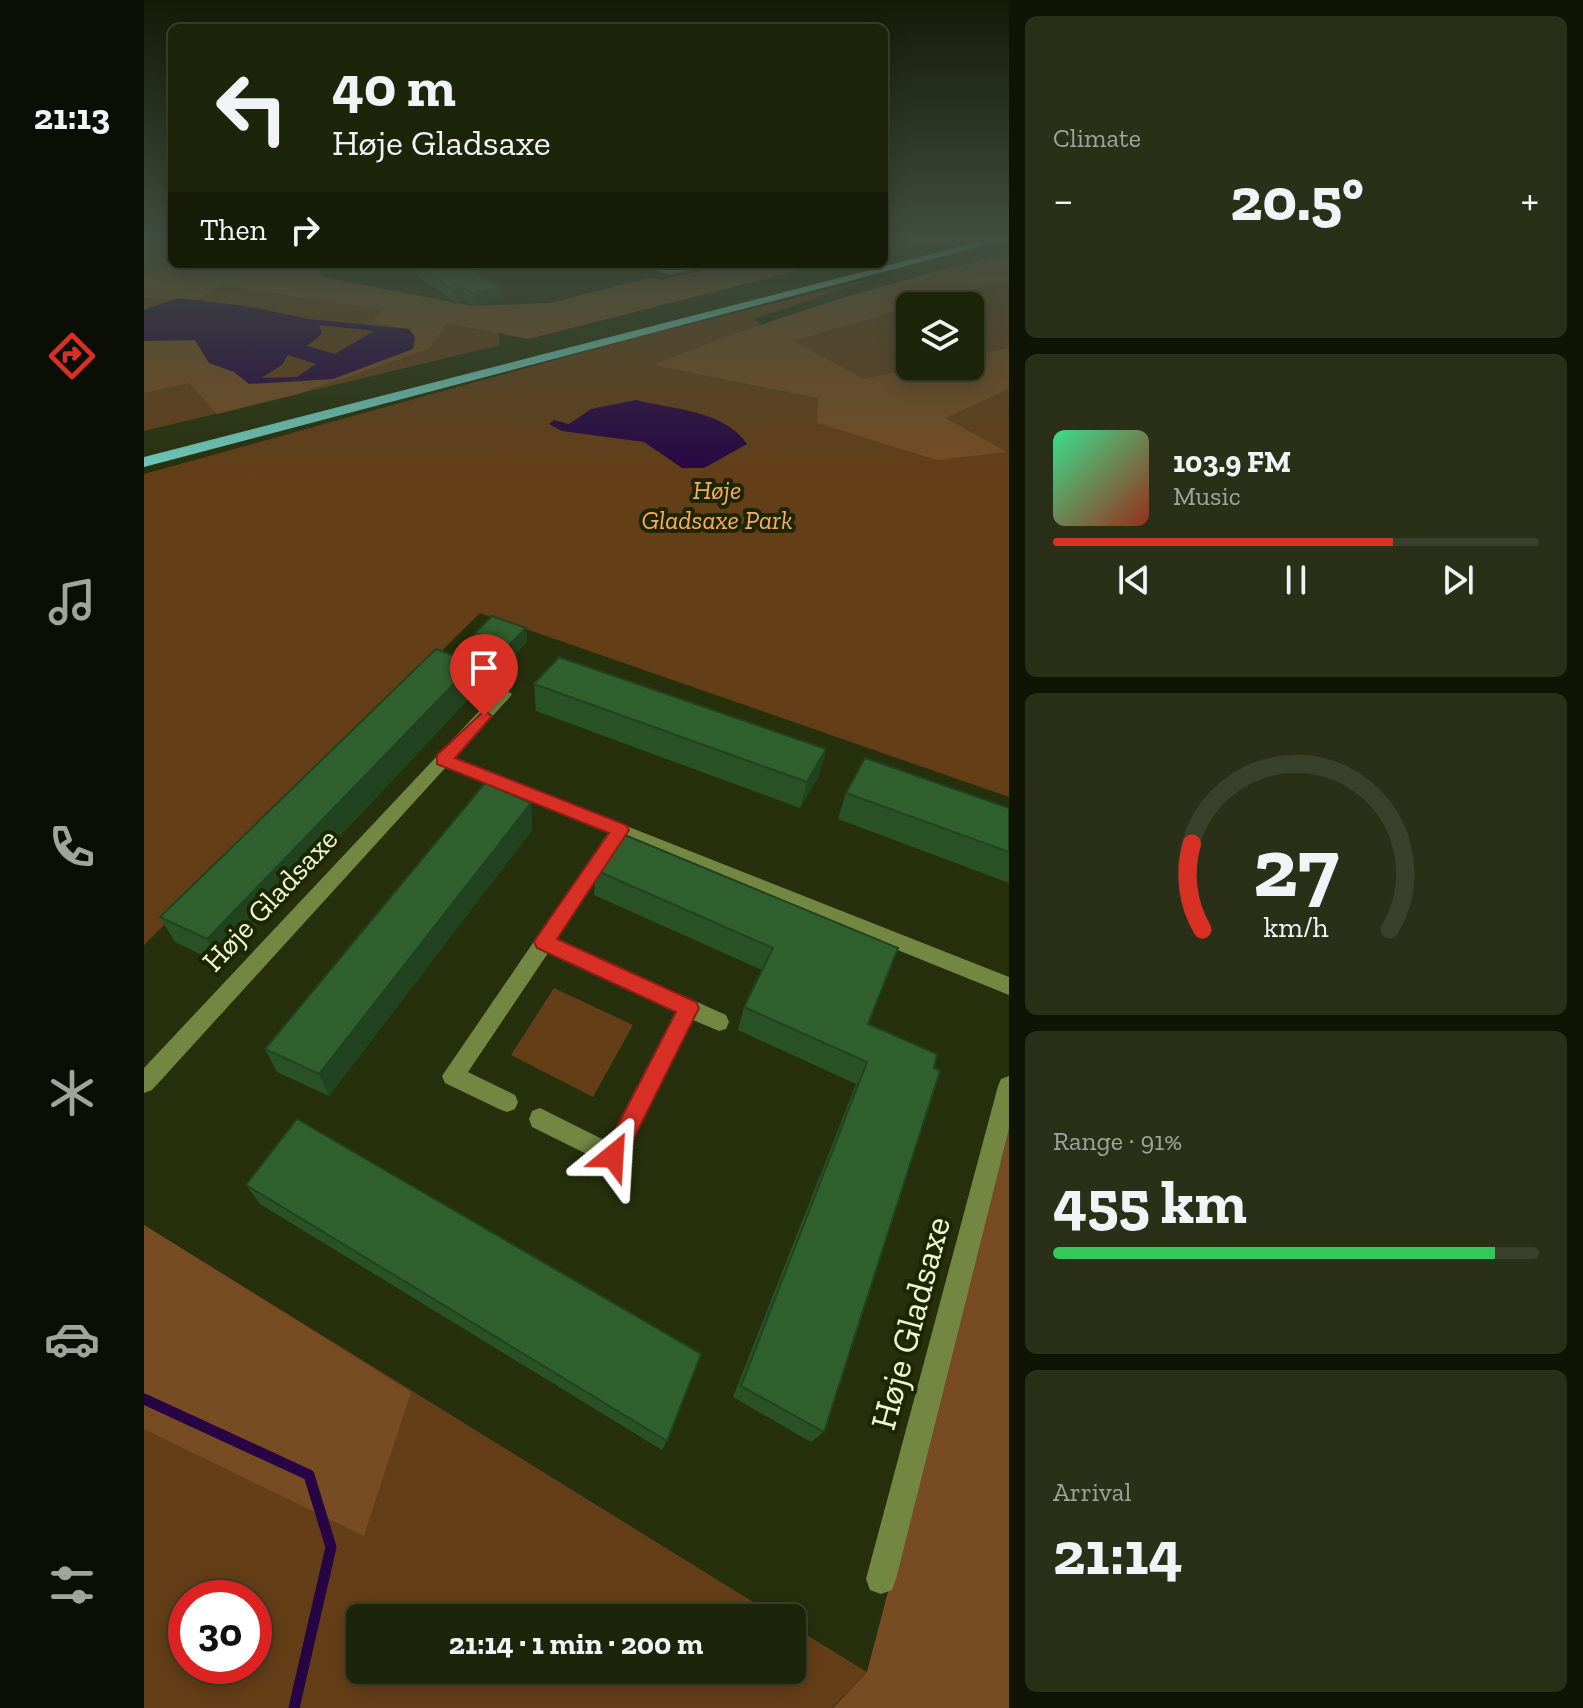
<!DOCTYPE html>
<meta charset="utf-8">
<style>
:root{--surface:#1c2409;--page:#293017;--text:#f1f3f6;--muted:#a0a49c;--line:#3a412a;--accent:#d93025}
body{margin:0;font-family:"Zilla Slab",serif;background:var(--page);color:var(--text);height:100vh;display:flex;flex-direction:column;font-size:30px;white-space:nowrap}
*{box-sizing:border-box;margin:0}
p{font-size:26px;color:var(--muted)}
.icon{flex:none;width:44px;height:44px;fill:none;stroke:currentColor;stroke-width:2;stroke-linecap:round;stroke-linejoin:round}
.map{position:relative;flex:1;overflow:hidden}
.sheet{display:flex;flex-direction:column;gap:16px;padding:16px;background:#0f1405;width:574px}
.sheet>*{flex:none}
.banner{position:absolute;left:24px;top:24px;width:720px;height:244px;border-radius:12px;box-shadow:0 4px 20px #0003,0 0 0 2px var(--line);background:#1c2409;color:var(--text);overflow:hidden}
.fabs{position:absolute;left:752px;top:292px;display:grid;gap:16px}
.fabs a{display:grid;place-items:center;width:88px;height:88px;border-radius:12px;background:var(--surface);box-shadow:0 4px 20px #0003,0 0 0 2px var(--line);font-size:40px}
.speed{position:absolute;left:24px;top:1580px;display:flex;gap:16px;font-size:40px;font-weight:700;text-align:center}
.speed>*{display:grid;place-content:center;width:104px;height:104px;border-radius:50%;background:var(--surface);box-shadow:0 4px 20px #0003,0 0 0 2px var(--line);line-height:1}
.speed .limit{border:12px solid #d22;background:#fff;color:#111}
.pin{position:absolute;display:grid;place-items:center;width:68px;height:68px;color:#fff;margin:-82px -34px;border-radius:50% 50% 50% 0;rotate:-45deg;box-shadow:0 0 8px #0007}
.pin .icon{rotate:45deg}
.me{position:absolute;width:88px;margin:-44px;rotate:27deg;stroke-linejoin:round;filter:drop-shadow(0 0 6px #0008)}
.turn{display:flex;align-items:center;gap:28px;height:168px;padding:0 32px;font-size:36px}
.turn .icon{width:104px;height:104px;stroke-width:2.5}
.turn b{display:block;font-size:56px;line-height:68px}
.then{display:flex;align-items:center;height:76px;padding:0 32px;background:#0003;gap:16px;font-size:30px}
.big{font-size:60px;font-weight:800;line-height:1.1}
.sheet .widget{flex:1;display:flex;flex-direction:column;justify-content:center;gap:12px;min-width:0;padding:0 28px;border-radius:12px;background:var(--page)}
.sheet .dial{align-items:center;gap:0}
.dial svg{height:208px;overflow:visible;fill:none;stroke:var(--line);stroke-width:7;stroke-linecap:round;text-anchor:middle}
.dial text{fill:var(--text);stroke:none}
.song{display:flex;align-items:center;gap:24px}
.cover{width:96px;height:96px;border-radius:12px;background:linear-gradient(135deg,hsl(150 70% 55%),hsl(10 70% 35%))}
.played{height:8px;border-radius:4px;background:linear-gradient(90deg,var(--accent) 70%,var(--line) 70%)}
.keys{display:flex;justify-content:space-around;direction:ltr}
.heat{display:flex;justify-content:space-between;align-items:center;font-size:44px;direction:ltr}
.charge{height:12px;border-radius:6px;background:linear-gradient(90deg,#34c759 91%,var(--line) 0)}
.trip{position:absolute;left:202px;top:1604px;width:460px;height:80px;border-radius:12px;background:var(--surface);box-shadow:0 4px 20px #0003,0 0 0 2px var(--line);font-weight:800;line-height:80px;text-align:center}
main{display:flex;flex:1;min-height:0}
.dock{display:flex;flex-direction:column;width:144px;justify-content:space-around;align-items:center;background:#0b0e04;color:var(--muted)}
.dock .icon{width:56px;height:56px}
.dock .selected{color:var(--accent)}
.dock b{font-size:36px;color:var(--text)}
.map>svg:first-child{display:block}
</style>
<main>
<nav class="dock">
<b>21:13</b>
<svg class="icon selected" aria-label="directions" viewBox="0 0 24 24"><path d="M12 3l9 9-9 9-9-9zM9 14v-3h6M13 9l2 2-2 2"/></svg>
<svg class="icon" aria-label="music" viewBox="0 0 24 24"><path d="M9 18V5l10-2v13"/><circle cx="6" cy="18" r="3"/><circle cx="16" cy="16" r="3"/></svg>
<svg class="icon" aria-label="phone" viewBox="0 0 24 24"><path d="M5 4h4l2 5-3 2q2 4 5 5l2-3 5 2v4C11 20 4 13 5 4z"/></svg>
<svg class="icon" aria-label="climate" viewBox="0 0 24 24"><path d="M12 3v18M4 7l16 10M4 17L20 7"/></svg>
<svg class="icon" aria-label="car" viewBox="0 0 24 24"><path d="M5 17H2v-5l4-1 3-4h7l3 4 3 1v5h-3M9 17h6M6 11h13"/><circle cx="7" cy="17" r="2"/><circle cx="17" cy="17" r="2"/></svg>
<svg class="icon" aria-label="filters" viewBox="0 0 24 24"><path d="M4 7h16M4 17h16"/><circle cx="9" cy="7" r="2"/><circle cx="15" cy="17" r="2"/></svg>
</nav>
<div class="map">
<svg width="865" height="1708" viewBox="0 0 865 1708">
<rect width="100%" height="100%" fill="#26300c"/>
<path fill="#643e17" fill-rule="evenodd" d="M 0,239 L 28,239 L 28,264 L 354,330 L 356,345 L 0,431 Z
M 727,279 L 609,319 L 648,341 L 766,308 L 766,366 L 826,366 L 826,306 L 772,306 L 858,282 L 865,285 L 865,797 L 336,613 L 0,945 L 0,474 L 494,337 Z
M 410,988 L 489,1025 L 449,1097 L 367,1055 Z
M 0,1225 L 635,1618 L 216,1618 L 216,1670 L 648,1670 L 648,1626 L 723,1672 L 688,1708 L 0,1708 ZM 42,1598 L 110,1598 L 110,1666 L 42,1666 Z"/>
<path fill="#774c22" d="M 28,244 L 28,264 L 151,264 L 175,269 L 177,277 L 329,306 L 406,303 L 505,278 L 518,280 L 584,264 L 680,264 L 384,339 L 303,323 L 285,349 L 150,395 L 73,414 L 45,383 L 0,393 L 0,341 L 51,340 L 65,363 L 90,372 L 105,384 L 189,379 L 265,329 L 227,323 L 238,310 L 79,285 L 50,301 L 0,297 L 0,272 L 21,269 Z
M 865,254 L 865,285 L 858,282 L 649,341 L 720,379 L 779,366 L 826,366 L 826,356 L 865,348 L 865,389 L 801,418 L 863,452 L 793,460 L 673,423 L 674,398 L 509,365 C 628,318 740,282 865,254 Z
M 865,1129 L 865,1708 L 689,1708 L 723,1672 Z
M 0,1225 L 267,1392 L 220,1536 L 0,1429 Z"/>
<path fill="#270544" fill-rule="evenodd" d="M 33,298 L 101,306 L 165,319 L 265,329 L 271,337 L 269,349 L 189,379 L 105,384 L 90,372 L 65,363 L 51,340 L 0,341 L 0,310 ZM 175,325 L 230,331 L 191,354 L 163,346 L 178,334 ZM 144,355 L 172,364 L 153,377 L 117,378 L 138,365 Z
M 492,400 C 530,410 580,410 603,444 L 560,468 L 538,468 L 500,442 L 418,431 L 405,424 L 410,420 L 425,424 L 447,409 Z"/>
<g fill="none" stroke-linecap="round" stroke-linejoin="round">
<path stroke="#270544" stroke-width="11" d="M 0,1399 L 165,1475 L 187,1547 L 150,1708"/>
<path fill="#738743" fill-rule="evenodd" d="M 491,264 L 504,264 L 526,270 L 576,264 L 526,275 Z
M 360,689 L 368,694 L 365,698 L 310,758 L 865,977 L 865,995 L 479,839 L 413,939 L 582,1015 L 585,1022 L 582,1029 L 575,1031 L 549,1020 L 477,1164 L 469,1167 L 388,1127 L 385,1119 L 388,1111 L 396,1108 L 464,1142 L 532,1012 L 404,953 L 324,1072 L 371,1095 L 374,1102 L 371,1109 L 363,1112 L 355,1109 L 301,1083 L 298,1076 L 464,833 L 302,767 L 8,1090 L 0,1093 L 0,1068 L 355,690 Z
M 865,1076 L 865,1129 L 752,1579 L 748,1590 L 737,1594 L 726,1590 L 722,1579 L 854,1086 L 857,1079 Z"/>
<path fill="#6fcbbd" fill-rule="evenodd" d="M 846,239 L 864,239 L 0,467 L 0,457 Z"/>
</g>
<path fill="#295327" d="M 271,264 L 355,287 L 356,299 L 329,305 L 321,300 L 312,302 L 272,275 Z
M 382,628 L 383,642 L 366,659 L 332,647 L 331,633 Z
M 330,663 L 333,690 L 76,964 L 31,942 L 16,917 Z
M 390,684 L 682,749 L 675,776 L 656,808 L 392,711 Z
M 702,793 L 865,808 L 865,883 L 694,819 Z
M 387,803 L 388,830 L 185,1096 L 133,1072 L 121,1049 Z
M 451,870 L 754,948 L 724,1024 L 793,1054 L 680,1432 L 667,1442 L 589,1397 L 712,1084 L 594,1030 L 600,1007 L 618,970 L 450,895 Z
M 102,1185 L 523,1441 L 518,1450 L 116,1204 Z"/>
<path fill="#224320" d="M 355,287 L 356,299 L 329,305 L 328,293 Z
M 320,288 L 321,300 L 312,302 L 311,291 Z
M 382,628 L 383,642 L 366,659 L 365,645 Z
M 330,663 L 333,690 L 76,964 L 63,939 Z
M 682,749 L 675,776 L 656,808 L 663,782 Z
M 387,803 L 388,830 L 185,1096 L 175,1074 Z"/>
<path fill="#30602d" stroke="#224320" stroke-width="2" d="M 271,264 L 318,264 L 355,287 L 328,293 L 320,288 L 311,291 Z
M 348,616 L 382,628 L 365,645 L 331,633 Z
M 292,649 L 330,663 L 63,939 L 16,917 Z
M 415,657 L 682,749 L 663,782 L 390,684 Z
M 721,758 L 865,808 L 865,852 L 702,793 Z
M 341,783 L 387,803 L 175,1074 L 121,1049 Z
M 476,833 L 754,948 L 724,1024 L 793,1054 L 790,1068 L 796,1071 L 680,1432 L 597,1386 L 723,1062 L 600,1007 L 629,948 L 451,870 Z
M 153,1119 L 557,1354 L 523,1441 L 102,1185 Z"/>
<linearGradient id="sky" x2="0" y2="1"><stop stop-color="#151a07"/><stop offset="0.5" stop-color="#414e40"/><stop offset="1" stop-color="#414e40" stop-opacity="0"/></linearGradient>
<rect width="865" height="478" fill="url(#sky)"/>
<path fill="#d93025" stroke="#8d1f18" stroke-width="2" d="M 340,711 L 348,716 L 311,758 L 482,825 L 485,830 L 413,939 L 552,1002 L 555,1008 L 477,1164 L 469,1167 L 461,1164 L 458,1156 L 532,1012 L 393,948 L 390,942 L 393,937 L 465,833 L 293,764 L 293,755 Z"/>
<g text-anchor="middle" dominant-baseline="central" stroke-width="8" stroke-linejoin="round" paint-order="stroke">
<g font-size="26" font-style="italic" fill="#fbab5f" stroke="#1d2602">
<text x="573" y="490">Høje<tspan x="573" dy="30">Gladsaxe Park</tspan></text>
</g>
<g font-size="30" fill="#ecf8d4" stroke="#1d2602">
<text transform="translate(126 900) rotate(-47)">Høje Gladsaxe</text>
</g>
<g font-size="36" fill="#ecf8d4" stroke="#1d2602">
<text transform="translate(766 1323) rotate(-75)">Høje Gladsaxe</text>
</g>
</g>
</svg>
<div class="fabs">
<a><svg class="icon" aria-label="layers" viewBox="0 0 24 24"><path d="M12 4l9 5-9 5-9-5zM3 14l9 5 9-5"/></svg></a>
</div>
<div class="speed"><div class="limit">30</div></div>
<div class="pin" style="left:340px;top:716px;background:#d93025"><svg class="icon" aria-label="arrive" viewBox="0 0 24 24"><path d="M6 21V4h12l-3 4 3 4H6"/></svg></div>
<svg class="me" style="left:469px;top:1156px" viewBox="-20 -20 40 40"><path d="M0-17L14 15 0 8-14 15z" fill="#d93025" stroke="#fff" stroke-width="4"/></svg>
<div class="trip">21:14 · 1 min · 200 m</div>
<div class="banner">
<div class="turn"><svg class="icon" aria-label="left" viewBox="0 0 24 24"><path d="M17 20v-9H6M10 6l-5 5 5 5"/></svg><div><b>40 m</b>Høje Gladsaxe</div></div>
<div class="then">Then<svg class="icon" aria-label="right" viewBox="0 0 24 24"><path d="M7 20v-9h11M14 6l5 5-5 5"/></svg></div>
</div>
</div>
<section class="sheet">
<div class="widget"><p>Climate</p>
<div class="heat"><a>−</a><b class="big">20.5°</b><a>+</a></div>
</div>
<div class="widget">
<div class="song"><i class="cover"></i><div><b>103.9 FM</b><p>Music</p></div></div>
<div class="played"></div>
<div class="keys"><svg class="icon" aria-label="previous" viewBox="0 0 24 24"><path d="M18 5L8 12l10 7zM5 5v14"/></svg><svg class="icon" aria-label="pause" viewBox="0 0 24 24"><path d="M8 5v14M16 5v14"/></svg><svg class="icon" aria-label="next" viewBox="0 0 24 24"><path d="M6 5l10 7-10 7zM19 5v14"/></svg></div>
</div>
<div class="widget dial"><svg viewBox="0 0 100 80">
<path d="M14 69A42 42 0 1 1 86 69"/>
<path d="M14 69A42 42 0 0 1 10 36" stroke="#d93025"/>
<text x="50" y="56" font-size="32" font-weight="700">27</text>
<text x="50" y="72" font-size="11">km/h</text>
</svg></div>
<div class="widget"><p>Range · 91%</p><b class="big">455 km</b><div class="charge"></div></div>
<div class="widget"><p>Arrival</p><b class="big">21:14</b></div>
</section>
</main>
